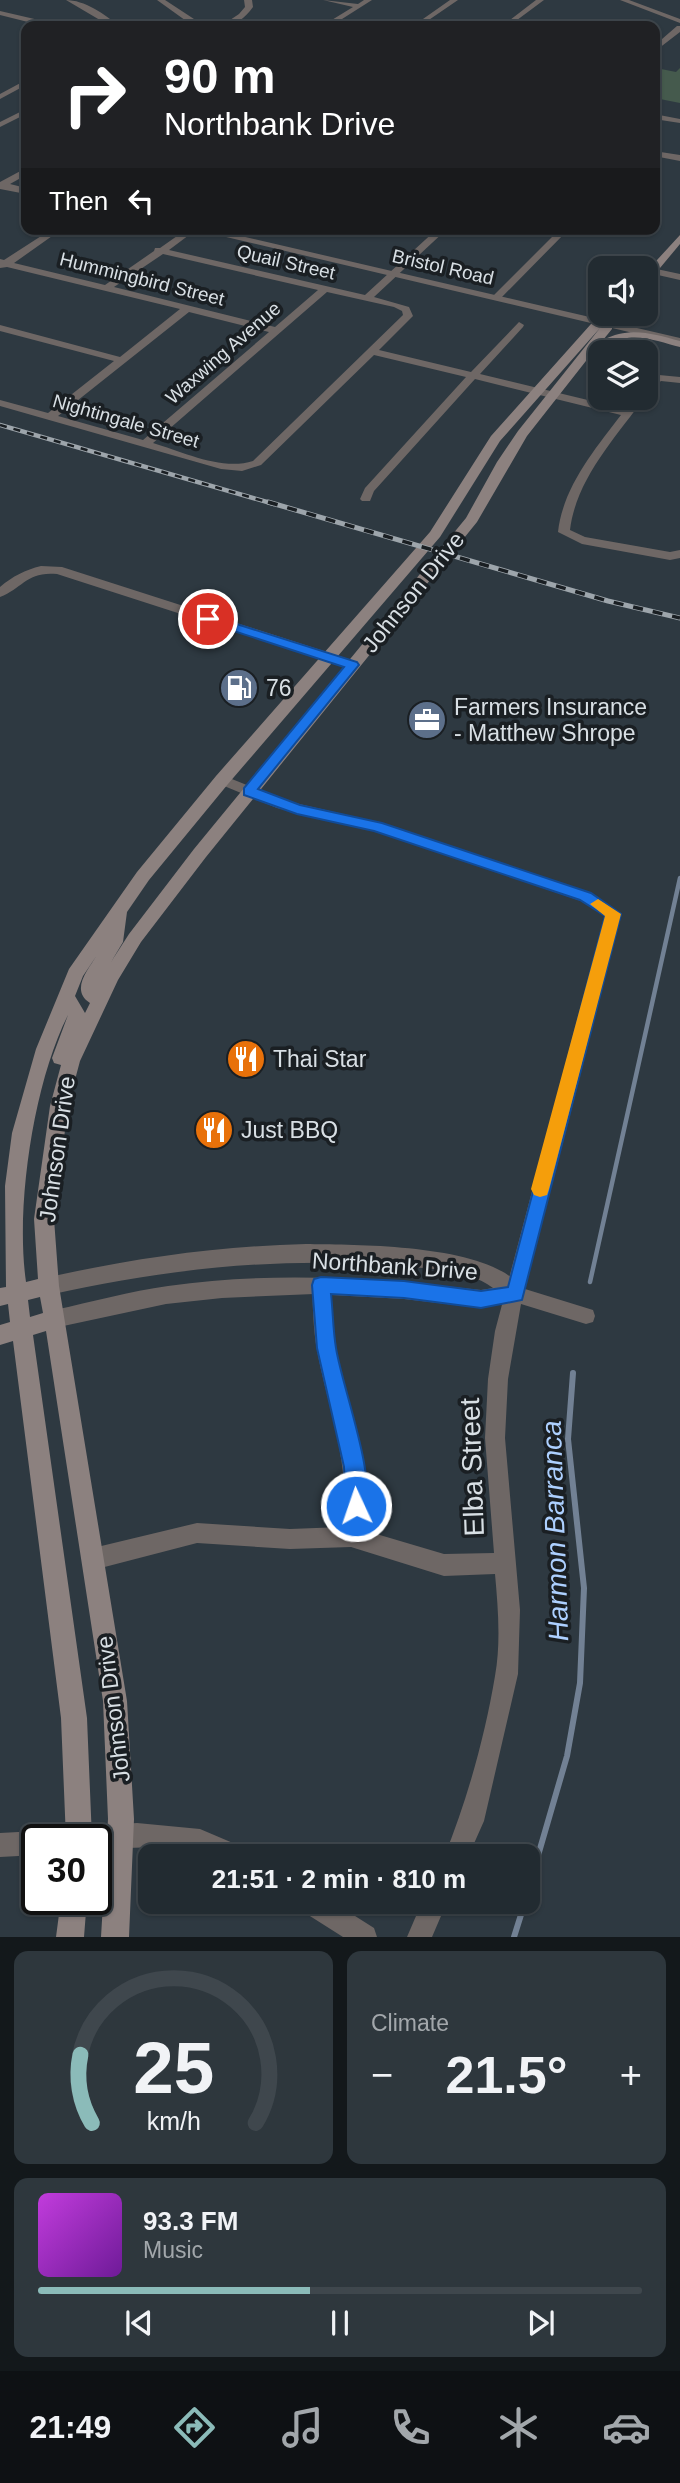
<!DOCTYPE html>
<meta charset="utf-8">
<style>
:root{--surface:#222b31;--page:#2e373d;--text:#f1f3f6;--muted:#a2a7ab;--line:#3f474d;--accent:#8bbbb9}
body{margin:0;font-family:Helvetica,sans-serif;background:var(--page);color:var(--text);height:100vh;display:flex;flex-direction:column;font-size:26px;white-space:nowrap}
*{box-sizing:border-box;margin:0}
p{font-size:23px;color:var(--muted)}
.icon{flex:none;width:38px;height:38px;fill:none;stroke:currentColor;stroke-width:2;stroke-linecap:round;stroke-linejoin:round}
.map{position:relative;height:1937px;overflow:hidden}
.details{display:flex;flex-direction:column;gap:14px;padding:14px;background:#13181b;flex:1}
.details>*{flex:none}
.hud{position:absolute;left:21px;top:21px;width:639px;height:214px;border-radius:14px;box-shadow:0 2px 5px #0004,0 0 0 2px var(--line);background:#202124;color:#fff;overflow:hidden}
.fabs{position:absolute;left:588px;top:256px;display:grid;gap:14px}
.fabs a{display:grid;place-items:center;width:70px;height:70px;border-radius:14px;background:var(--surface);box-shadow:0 2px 5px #0004,0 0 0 2px var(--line);font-size:35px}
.speed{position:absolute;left:21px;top:1824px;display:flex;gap:14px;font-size:35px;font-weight:700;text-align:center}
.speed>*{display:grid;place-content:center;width:91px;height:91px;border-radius:50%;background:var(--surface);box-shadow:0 2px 5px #0004,0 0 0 2px var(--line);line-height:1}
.speed .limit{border:4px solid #111;border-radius:10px;background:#fff;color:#111}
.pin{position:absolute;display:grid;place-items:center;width:60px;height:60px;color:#fff;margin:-30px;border:4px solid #fff;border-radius:50%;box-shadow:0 2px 7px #0007}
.me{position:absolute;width:77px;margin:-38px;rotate:357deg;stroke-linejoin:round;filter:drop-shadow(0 0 5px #0008)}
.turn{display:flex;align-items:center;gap:24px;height:147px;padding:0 28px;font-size:32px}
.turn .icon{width:91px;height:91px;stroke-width:2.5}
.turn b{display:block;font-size:49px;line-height:60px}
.then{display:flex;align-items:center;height:66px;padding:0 28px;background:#0003;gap:14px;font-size:26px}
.big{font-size:52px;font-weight:700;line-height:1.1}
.details .card{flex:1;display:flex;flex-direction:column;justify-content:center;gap:10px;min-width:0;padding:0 24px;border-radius:14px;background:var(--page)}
.details .dial{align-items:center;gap:0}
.dial svg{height:182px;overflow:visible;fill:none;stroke:var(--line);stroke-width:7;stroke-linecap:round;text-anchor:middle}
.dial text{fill:var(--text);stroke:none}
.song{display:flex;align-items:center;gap:21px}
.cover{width:84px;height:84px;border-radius:10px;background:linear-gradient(135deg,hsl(290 70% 55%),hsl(280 70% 35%))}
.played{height:7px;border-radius:4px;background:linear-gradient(90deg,var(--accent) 45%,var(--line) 45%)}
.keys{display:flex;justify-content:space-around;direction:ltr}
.heat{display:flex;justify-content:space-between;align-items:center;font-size:38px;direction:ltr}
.details .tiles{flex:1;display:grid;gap:14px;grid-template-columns:1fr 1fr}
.card:last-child{grid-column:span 2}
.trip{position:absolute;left:138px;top:1844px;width:402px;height:70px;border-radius:14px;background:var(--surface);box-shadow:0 2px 5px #0004,0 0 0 2px var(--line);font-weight:700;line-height:70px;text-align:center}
.tabs{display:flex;height:112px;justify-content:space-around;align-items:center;background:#0e1114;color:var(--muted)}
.tabs .icon{width:49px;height:49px}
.tabs .current{color:var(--accent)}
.tabs b{font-size:32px;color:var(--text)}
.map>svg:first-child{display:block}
</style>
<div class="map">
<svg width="680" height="1937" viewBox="0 0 680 1937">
<rect width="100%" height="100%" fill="#2e3941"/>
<path fill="#455a4d" d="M 680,68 L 680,103 L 655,98 L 655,75 L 661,69 L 676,72 Z"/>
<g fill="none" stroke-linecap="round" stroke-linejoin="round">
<path stroke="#728194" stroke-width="4.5" d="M 590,1282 L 680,878"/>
<path stroke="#728194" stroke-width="6" d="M 528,1890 L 567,1756 L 580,1683 L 584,1588 L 568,1439 L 573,1373
M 514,1937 L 525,1902"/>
<path fill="#6e6765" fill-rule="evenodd" d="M 66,0 C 84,0 105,14 119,26 L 110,26 Z
M 157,0 L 165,0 L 194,19 L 224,26 L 189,23 Z
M 323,0 L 358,4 L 364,0 L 372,0 L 331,26 L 322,26 L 353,7 Z
M 450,0 L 458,0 L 420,26 L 413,26 Z
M 536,0 L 544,0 L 509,26 L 502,26 Z
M 620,0 L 629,0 L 680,19 L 680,23 Z
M 677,26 L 680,26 L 680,32 L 654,52 L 654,46 Z
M 26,80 L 26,85 L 0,99 L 0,94 Z
M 26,109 L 26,114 L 0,127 L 0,122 Z
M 654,114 L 680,119 L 680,123 L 654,119 Z
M 654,151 L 680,155 L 680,161 L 654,156 Z
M 52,229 L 62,229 L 14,263 L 105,285 L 154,251 L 155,248 L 160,248 L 187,229 L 197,229 L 169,250 L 365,295 L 437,229 L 447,229 L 374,297 L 409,307 L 413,316 L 379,350 L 471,372 L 519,322 L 524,325 L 523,327 L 480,374 L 625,409 L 634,397 L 645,397 C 616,437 576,479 570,530 L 585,537 L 670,552 L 680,550 L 680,558 L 670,560 L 582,544 L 558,532 C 563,487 595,449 621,415 L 475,379 L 374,491 L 370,501 L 362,501 L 360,499 L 365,488 L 466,377 L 374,355 L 261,465 L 242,471 L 221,469 L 0,406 L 0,400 L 48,413 L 114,361 L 0,331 L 0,325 L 120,357 L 180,309 L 7,267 L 0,268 L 0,259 L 4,260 ZM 163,254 L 318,290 L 275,327 L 114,287 ZM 327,292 L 394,307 L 402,311 L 403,315 L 253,461 C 222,471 183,452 153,443 ZM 189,312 L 269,332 L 143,440 L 58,416 Z
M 560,229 L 569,229 L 500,299 L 494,299 L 494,295 Z
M 652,268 L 680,274 L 680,280 L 649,273 L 649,269 Z
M 659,375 L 680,377 L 680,383 L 661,381 L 646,393 L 646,385 Z
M 41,566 L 62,567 L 358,662 L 360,665 L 353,669 L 348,668 L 57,574 C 27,571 23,588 0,597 L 0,587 C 13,576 25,570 41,566 Z
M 222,775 L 286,801 L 382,823 L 591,893 L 621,914 L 525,1289 L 593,1310 L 595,1316 L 593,1322 L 586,1324 L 521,1304 L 508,1379 L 505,1438 L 520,1610 L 518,1674 L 484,1821 L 468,1857 L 444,1857 C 467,1801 485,1736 495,1676 C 501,1643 498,1607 495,1574 L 444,1576 L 351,1547 L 290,1549 L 197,1543 L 93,1570 L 86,1566 L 82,1559 L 86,1552 L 93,1548 L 197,1523 L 290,1529 L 342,1527 C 352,1466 328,1409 317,1350 C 313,1329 313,1306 312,1285 L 314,1279 L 321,1277 L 328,1279 L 330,1285 C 332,1306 332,1329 336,1350 C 347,1411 372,1467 363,1530 L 444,1554 L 494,1553 L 485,1438 L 488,1379 L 495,1331 L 605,916 L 581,901 L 374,830 L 277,808 L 217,783 L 215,780 Z
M 137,1823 L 200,1829 L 247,1849 L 251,1857 L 212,1857 L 158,1847 L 96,1849 L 96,1839 L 62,1839 L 66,1831 L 74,1827 Z
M 37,1831 L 45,1835 L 47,1839 L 37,1839 L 37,1855 L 0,1857 L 0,1833 Z
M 299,1902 L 333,1902 L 374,1928 L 377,1937 L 343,1937 L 302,1911 Z
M 422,1902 L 447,1902 L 432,1937 L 407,1937 Z"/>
<path fill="#6e6765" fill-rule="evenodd" d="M 244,0 L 252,0 L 253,7 C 245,18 236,26 221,26 L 239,14 L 245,7 Z
M 0,11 L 56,24 L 57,26 L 44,26 L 0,15 Z
M 26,168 L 26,175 L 10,184 L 26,188 L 26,194 L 0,189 L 0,182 Z
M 192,229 L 211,229 L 680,338 L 680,344 Z
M 306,1244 C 356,1245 502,1243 525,1294 L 522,1300 L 481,1308 L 404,1299 L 314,1294 L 222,1298 L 166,1304 L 54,1328 L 47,1326 L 43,1319 L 47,1312 L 54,1310 C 92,1302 130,1291 168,1286 C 273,1271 377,1278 481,1290 L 493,1288 C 468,1269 431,1269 400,1266 C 280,1256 166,1269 49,1295 L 42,1292 L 39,1286 L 42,1280 L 49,1277 C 135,1258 219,1246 306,1244 Z"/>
<path fill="#8c817f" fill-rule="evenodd" d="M 680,235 L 680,244 L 650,280 L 646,281 L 646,272 Z
M 609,313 L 620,313 L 612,323 L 612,329 L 603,340 C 630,326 653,334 680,341 L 680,347 C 663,343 641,334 623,339 C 612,342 605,353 593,352 L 527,436 L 477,522 L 206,857 L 141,942 L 118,980 L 80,1061 L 68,1106 L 54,1219 L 59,1286 L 127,1701 L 134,1819 L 129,1937 L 101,1937 L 108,1819 L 103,1701 L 46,1331 L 33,1335 L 87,1718 L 92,1839 L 66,1839 L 61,1718 L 13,1341 L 0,1345 L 0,1325 L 10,1322 L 8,1304 L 0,1306 L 0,1288 L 6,1287 L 5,1186 L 12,1133 L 36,1049 L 69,969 L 137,872 L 216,776 L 430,532 L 491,436 L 591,324 L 602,320 ZM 600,328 L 518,431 L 497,462 L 466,518 L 194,849 L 129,934 L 111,962 L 123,942 L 127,912 L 149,880 L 228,784 L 440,537 L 500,441 ZM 97,955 C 88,970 70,990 90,1003 L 85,1013 L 75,996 L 83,976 ZM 68,1015 L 52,1058 L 54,1063 L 61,1065 L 50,1106 L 34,1219 L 38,1279 L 26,1282 C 15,1206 34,1082 68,1015 ZM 40,1297 L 43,1313 L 30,1317 L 28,1300 Z
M 61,1899 L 87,1899 L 84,1937 L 56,1937 Z"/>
<defs>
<path id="rail-far1" d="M 0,425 L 274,504"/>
<path id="rail" d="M 268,502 L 608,601 L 680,618"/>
</defs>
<use href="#rail-far1" stroke="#9da5ab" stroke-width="4.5"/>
<use href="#rail" stroke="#9da5ab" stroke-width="5"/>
<use href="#rail-far1" stroke="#1a1f23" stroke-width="2.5" stroke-dasharray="7" stroke-linecap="butt"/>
<use href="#rail" stroke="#1a1f23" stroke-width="3.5" stroke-dasharray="10" stroke-linecap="butt"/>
</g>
<path fill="#1a73e8" stroke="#114b97" stroke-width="2" d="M 208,615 L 357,662 L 359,665 L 258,789 L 300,805 L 382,823 L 591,893 L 621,914 L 522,1300 L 481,1308 L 404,1298 L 331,1294 C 333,1312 333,1330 336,1348 C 342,1387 378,1480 364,1513 L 356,1516 L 349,1513 L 346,1506 L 344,1467 L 317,1348 L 312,1285 L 314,1279 L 321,1277 L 404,1281 L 481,1291 L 508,1287 L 605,916 L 580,900 L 374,831 L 297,814 L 244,795 L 244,788 L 344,667 L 203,621 L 203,616 Z"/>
<path fill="#f59e0b" d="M 598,899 L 621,914 L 549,1189 L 547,1195 L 540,1197 L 534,1195 L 531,1189 L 605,916 L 590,904 Z"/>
<defs>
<symbol id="fuel-disc" viewBox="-11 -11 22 22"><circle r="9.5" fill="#5c6f8a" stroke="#1a1f23"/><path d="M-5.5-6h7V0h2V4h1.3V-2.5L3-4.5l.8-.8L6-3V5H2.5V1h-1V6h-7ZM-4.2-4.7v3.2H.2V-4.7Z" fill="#fff"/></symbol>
<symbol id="office-disc" viewBox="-11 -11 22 22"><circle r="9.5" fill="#5c6f8a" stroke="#1a1f23"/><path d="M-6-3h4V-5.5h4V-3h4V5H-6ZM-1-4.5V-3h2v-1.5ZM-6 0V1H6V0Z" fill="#fff"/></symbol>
<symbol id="restaurant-disc" viewBox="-11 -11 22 22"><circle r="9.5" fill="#e8710a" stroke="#1a1f23"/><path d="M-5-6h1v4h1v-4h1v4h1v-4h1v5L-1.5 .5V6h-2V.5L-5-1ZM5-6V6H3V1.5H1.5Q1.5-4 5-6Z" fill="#fff"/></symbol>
</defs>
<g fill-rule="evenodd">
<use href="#fuel-disc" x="217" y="666" width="44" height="44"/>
<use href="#office-disc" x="405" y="698" width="44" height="44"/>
<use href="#restaurant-disc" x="224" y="1037" width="44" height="44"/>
<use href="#restaurant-disc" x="192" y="1108" width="44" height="44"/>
</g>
<g text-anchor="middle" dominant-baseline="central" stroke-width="7" stroke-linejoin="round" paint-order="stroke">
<g font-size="19" fill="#d8dfe4" stroke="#1a1f23">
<text transform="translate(286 262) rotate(13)">Quail Street</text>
<text transform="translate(443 267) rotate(13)">Bristol Road</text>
<text transform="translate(142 279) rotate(14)">Hummingbird Street</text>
<text transform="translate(223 353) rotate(-41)">Waxwing Avenue</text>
<text transform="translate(126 421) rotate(16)">Nightingale Street</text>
</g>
<g font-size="23" fill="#d8dfe4" stroke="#1a1f23">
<text transform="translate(413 592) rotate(-51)">Johnson Drive</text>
<text transform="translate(57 1149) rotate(-82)">Johnson Drive</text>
<text transform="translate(395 1266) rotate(4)">Northbank Drive</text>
<text transform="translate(113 1709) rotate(-97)">Johnson Drive</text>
</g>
<g font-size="23" fill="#d8dfe4" stroke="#1a1f23" text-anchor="start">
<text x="266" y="688">76</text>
<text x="454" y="707">Farmers Insurance<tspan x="454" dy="26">- Matthew Shrope</tspan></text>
<text x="273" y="1059">Thai Star</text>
<text x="241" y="1130">Just BBQ</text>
</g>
<g font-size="28" fill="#d8dfe4" stroke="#1a1f23">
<text transform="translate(472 1467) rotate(-92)">Elba Street</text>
</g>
<g font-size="28" font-style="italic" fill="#add0ff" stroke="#1a1f23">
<text transform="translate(555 1531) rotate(-92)">Harmon Barranca</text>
</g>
</g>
</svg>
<div class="fabs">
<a><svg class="icon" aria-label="sound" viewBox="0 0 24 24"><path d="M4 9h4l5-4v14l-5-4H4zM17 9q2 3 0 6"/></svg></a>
<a><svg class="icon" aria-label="layers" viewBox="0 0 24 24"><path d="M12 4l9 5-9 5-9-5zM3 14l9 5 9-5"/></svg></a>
</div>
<div class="speed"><div class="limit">30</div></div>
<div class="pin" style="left:208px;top:619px;background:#d93025"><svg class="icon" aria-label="arrive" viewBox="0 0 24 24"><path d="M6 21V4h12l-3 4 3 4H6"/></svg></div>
<svg class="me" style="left:356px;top:1506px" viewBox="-20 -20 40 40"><circle r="17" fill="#1a73e8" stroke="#fff" stroke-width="3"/><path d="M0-11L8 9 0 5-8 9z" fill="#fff"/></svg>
<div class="trip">21:51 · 2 min · 810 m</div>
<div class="hud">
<div class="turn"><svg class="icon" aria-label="right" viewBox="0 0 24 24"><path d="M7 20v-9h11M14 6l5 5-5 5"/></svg><div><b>90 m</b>Northbank Drive</div></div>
<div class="then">Then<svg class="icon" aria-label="left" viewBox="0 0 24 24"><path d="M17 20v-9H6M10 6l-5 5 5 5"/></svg></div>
</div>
</div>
<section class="details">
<div class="tiles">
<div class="card dial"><svg viewBox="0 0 100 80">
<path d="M14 69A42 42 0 1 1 86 69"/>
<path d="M14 69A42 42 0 0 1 9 39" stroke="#8bbbb9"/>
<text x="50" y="56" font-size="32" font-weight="700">25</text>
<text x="50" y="72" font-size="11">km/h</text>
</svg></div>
<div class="card"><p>Climate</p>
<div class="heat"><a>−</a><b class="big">21.5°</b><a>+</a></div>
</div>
<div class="card">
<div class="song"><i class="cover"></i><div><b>93.3 FM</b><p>Music</p></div></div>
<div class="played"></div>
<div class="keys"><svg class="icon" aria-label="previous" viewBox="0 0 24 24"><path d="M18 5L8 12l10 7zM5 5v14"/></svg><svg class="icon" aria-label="pause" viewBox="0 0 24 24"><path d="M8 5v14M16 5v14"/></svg><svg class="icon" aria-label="next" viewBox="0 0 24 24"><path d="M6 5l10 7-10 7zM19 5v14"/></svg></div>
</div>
</div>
</section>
<nav class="tabs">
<b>21:49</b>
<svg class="icon current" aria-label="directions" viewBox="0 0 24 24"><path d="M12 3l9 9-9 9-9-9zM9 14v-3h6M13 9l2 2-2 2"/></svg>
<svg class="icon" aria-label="music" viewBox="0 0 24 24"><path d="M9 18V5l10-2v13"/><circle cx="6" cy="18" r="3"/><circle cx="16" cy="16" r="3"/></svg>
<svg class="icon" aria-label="phone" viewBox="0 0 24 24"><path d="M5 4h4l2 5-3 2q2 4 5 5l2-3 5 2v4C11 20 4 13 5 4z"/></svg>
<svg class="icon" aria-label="climate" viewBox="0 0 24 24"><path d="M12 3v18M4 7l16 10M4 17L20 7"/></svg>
<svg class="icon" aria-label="car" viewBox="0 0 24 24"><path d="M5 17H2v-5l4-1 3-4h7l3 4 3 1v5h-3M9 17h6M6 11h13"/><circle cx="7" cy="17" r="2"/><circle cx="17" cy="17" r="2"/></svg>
</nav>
